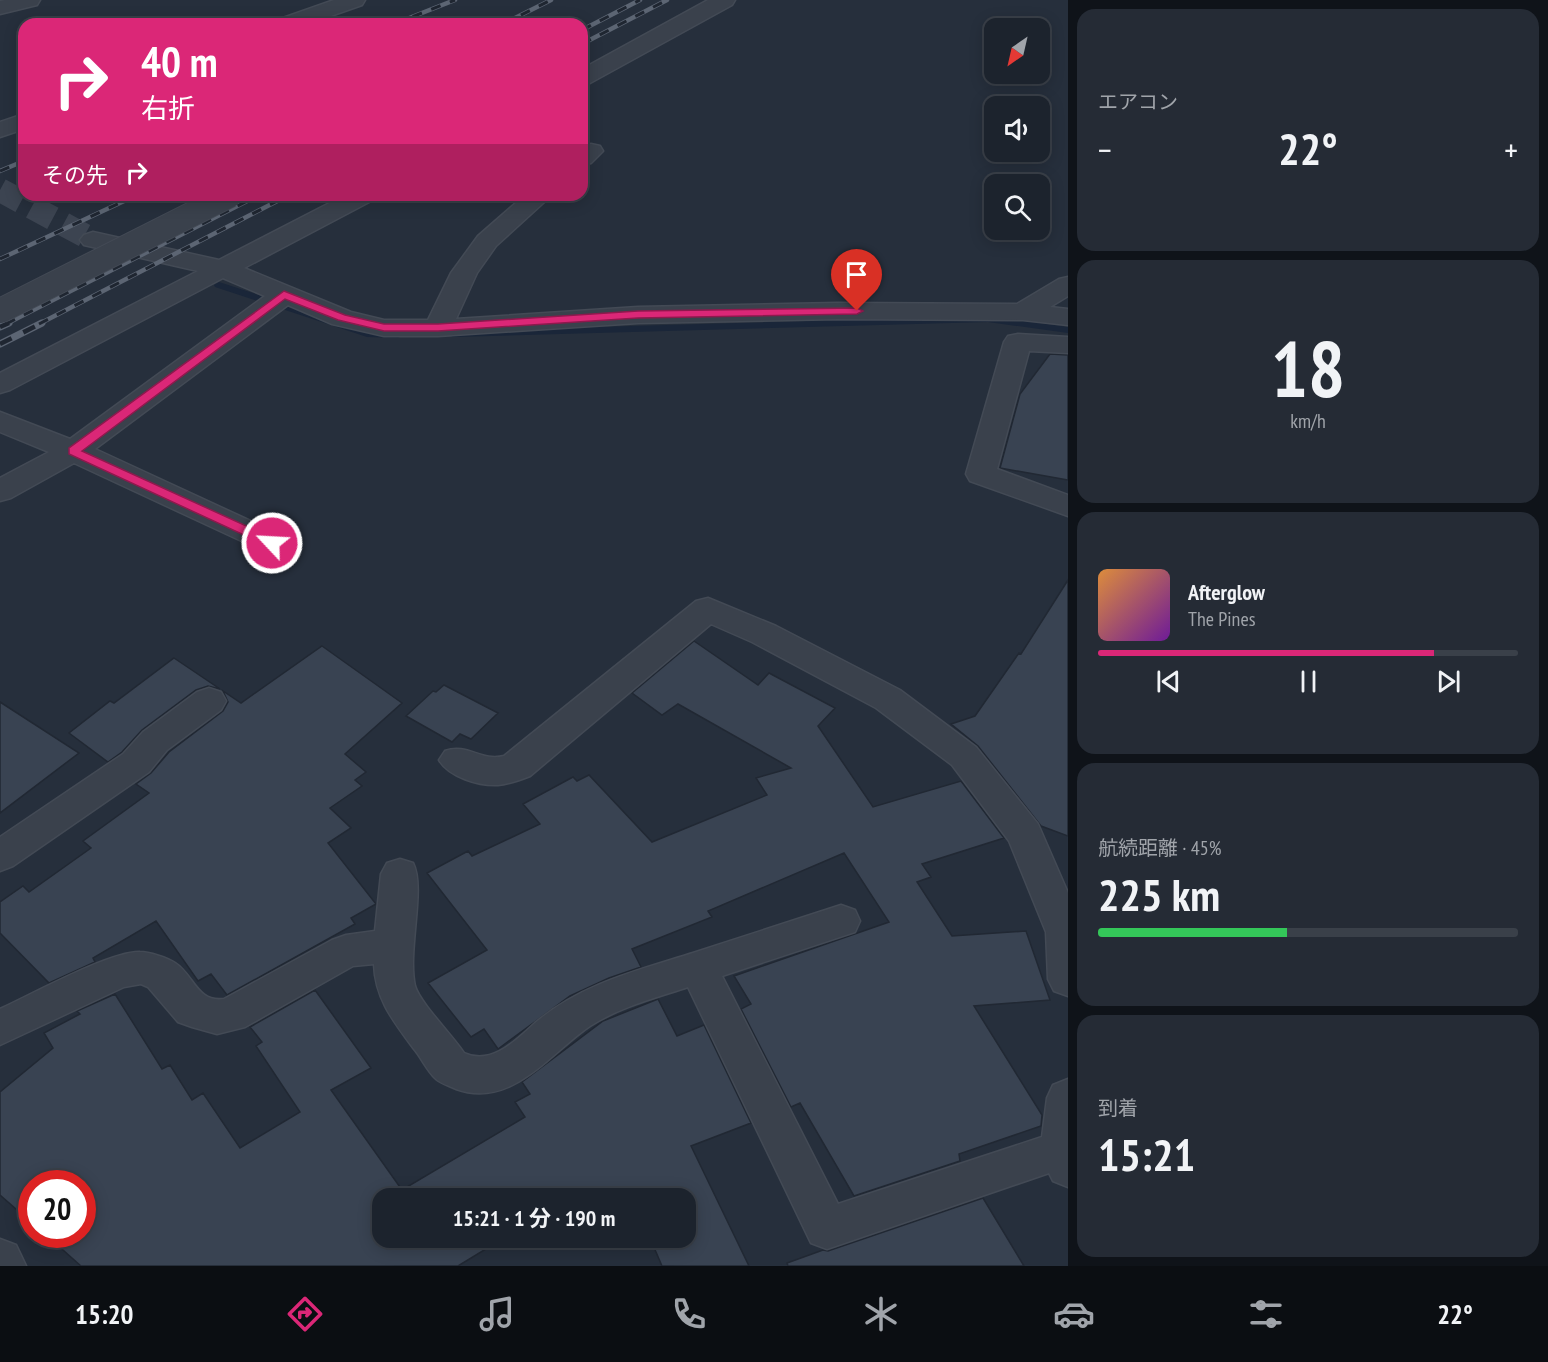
<!DOCTYPE html>
<html lang="ja">
<meta charset="utf-8">
<style>
:root{--surface:#1c232d;--page:#252b35;--text:#f1f3f6;--muted:#a0a4aa;--line:#3a4049;--accent:#db2777}
body{margin:0;font-family:"PT Sans Narrow","Noto Sans JP",sans-serif;background:var(--page);color:var(--text);height:100vh;display:flex;flex-direction:column;font-size:22px;white-space:nowrap}
*{box-sizing:border-box;margin:0}
p{font-size:20px;color:var(--muted)}
.icon{flex:none;width:33px;height:33px;fill:none;stroke:currentColor;stroke-width:2;stroke-linecap:round;stroke-linejoin:round}
.map{position:relative;flex:1;overflow:hidden}
.side{display:flex;flex-direction:column;gap:9px;padding:9px;background:#0f1319;width:480px}
.side>*{flex:none}
.guide{position:absolute;left:18px;top:18px;width:570px;height:183px;border-radius:18px;box-shadow:0 3px 15px #0003,0 0 0 2px var(--line);background:#db2777;color:#fff;overflow:hidden}
.needle{width:39px;rotate:214deg}
.fabs{position:absolute;left:984px;top:18px;display:grid;gap:12px}
.fabs a{display:grid;place-items:center;width:66px;height:66px;border-radius:12px;background:var(--surface);box-shadow:0 3px 15px #0003,0 0 0 2px var(--line);font-size:30px}
.speed{position:absolute;left:18px;top:1170px;display:flex;gap:12px;font-size:30px;font-weight:700;text-align:center}
.speed>*{display:grid;place-content:center;width:78px;height:78px;border-radius:50%;background:var(--surface);box-shadow:0 3px 15px #0003,0 0 0 2px var(--line);line-height:1}
.speed .limit{border:9px solid #d22;background:#fff;color:#111}
.pin{position:absolute;display:grid;place-items:center;width:51px;height:51px;color:#fff;margin:-62px -26px;border-radius:50% 50% 50% 0;rotate:-45deg;box-shadow:0 0 6px #0007}
.pin .icon{rotate:45deg}
.me{position:absolute;width:66px;margin:-33px;rotate:295deg;stroke-linejoin:round;filter:drop-shadow(0 0 4px #0008)}
.turn{display:flex;align-items:center;gap:21px;height:126px;padding:0 24px;font-size:27px}
.turn .icon{width:78px;height:78px;stroke-width:2.5}
.turn b{display:block;font-size:42px;line-height:51px}
.then{display:flex;align-items:center;height:57px;padding:0 24px;background:#0003;gap:12px;font-size:22px}
.big{font-size:45px;font-weight:700;line-height:1.1}
.side .card{flex:1;display:flex;flex-direction:column;justify-content:center;gap:9px;min-width:0;padding:0 21px;border-radius:18px;background:var(--page)}
.side .dial{align-items:center;gap:0}
.dial b{font-size:78px;line-height:1}
.song{display:flex;align-items:center;gap:18px}
.cover{width:72px;height:72px;border-radius:9px;background:linear-gradient(135deg,hsl(30 70% 55%),hsl(280 70% 35%))}
.played{height:6px;border-radius:3px;background:linear-gradient(90deg,var(--accent) 80%,var(--line) 80%)}
.keys{display:flex;justify-content:space-around;direction:ltr}
.heat{display:flex;justify-content:space-between;align-items:center;font-size:33px;direction:ltr}
.charge{height:9px;border-radius:4px;background:linear-gradient(90deg,#34c759 45%,var(--line) 0)}
.trip{position:absolute;left:372px;top:1188px;width:324px;height:60px;border-radius:18px;background:var(--surface);box-shadow:0 3px 15px #0003,0 0 0 2px var(--line);font-weight:700;line-height:60px;text-align:center}
.dock{display:flex;height:96px;justify-content:space-around;align-items:center;background:#0b0e12;color:var(--muted)}
.dock .icon{width:42px;height:42px}
.dock .active{color:var(--accent)}
.dock b{font-size:27px;color:var(--text)}
main{display:flex;flex:1;min-height:0}
.map>svg:first-child{display:block}
</style>
<main>
<div class="map">
<svg width="1068" height="1266" viewBox="0 0 1068 1266">
<rect width="100%" height="100%" fill="#262f3c"/>
<g fill="none" stroke-linecap="round" stroke-linejoin="round">
<path fill="#1a2639" fill-rule="evenodd" d="M 219,282 L 372,332 L 398,332 L 404,335 L 398,338 L 367,337 L 215,287 L 214,285 Z
M 988,316 L 1068,327 L 1068,333 L 988,322 L 453,337 L 447,334 L 453,331 Z"/>
</g>
<path fill="#394352" stroke="#212833" stroke-width="1.5" d="M 1050,354 L 1068,355 L 1068,480 L 1000,468 L 1020,394 Z
M 1068,580 L 1068,836 L 1041,826 L 978,746 L 951,724 L 975,716 L 1019,653 L 1021,654 Z
M 694,641 L 758,685 L 769,673 L 835,708 L 818,726 L 873,807 L 961,781 L 1004,838 L 922,864 L 931,877 L 917,882 L 952,936 L 1026,931 L 1050,1000 L 974,1006 L 1042,1115 L 1041,1126 L 959,1154 L 960,1161 L 854,1196 L 800,1103 L 791,1107 L 741,1009 L 751,1004 L 734,976 L 889,922 L 844,853 L 708,911 L 712,917 L 632,949 L 641,967 L 609,978 L 570,996 L 498,1049 L 484,1029 L 471,1037 L 428,983 L 487,950 L 427,873 L 468,851 L 472,856 L 540,824 L 523,804 L 573,777 L 577,781 L 589,775 L 652,842 L 767,795 L 756,778 L 791,768 L 678,704 L 662,715 L 632,693 Z
M 322,646 L 402,703 L 345,754 L 366,772 L 355,780 L 362,786 L 330,808 L 351,828 L 328,843 L 376,904 L 351,918 L 355,924 L 227,995 L 211,974 L 198,981 L 156,921 L 93,958 L 95,962 L 49,983 L 0,933 L 0,902 L 23,886 L 29,892 L 91,848 L 83,841 L 149,793 L 136,784 L 151,773 L 169,752 L 223,711 L 228,702 L 223,691 L 241,703 Z
M 174,658 L 220,689 L 208,686 L 196,690 L 142,730 L 122,752 L 108,762 L 69,733 L 110,701 L 114,703 Z
M 444,685 L 498,713 L 471,739 L 460,734 L 452,742 L 406,716 L 433,691 L 436,692 Z
M 0,702 L 79,753 L 0,813 Z
M 315,990 L 371,1068 L 331,1090 L 402,1190 L 525,1117 L 515,1102 L 530,1094 L 522,1082 L 603,1021 L 658,999 L 677,1036 L 704,1025 L 751,1123 L 691,1146 L 749,1266 L 662,1266 L 650,1238 L 686,1238 L 686,1198 L 382,1198 L 382,1238 L 504,1238 L 458,1266 L 81,1266 L 45,1234 L 82,1234 L 82,1184 L 32,1184 L 32,1223 L 0,1195 L 0,1092 L 53,1048 L 44,1033 L 80,1014 L 77,1011 L 115,994 L 162,1069 L 170,1065 L 192,1100 L 203,1093 L 240,1148 L 300,1112 L 256,1046 L 262,1042 L 250,1027 Z
M 983,1198 L 1024,1266 L 788,1266 L 787,1263 L 823,1250 L 828,1251 Z"/>
<g fill="none" stroke-linecap="round" stroke-linejoin="round">
<path stroke="#3c4451" stroke-width="24" stroke-dasharray="24 12" stroke-linecap="butt" d="M 0,190 L 93,240"/>
<defs>
<path id="minor" d="M 5,0 L 40,0 L 37,5 L 0,14 L 0,1 Z
M 334,0 L 365,0 L 362,5 L 308,24 L 277,24 L 280,19 Z
M 708,0 L 735,0 L 732,5 L 590,83 L 582,85 L 582,69 Z
M 24,114 L 24,129 L 0,137 L 0,122 Z
M 591,144 L 600,146 L 603,151 L 591,163 L 582,165 L 582,146 Z
M 345,195 L 376,195 L 373,200 L 244,268 L 351,312 L 384,320 L 428,320 L 451,273 L 478,236 L 525,195 L 552,195 L 496,246 L 477,273 L 456,319 L 638,307 L 838,303 L 1017,304 L 1059,279 L 1068,277 L 1068,296 L 1050,307 L 1068,309 L 1068,325 L 1023,320 L 838,319 L 638,323 L 438,336 L 384,336 L 332,324 L 288,305 L 95,449 L 283,536 L 288,543 L 283,550 L 272,554 L 261,550 L 74,463 L 11,498 L 0,501 L 0,478 L 49,452 L 0,432 L 0,412 L 70,439 L 265,296 L 223,278 L 10,390 L 0,393 L 0,373 L 198,271 L 84,245 L 80,240 L 84,235 L 93,232 L 219,260 Z
M 1018,334 L 1068,337 L 1068,353 L 1029,351 L 997,469 L 1068,495 L 1068,516 L 970,481 L 966,474 L 1004,342 L 1008,336 Z
M 708,598 L 776,626 L 900,690 L 976,747 L 1038,824 L 1068,893 L 1068,996 L 1054,991 L 1048,979 L 1046,932 L 1009,841 L 952,765 L 876,708 L 752,642 L 711,624 L 530,776 C 520,780 509,784 498,785 C 479,786 449,777 439,760 L 445,751 C 468,743 481,762 504,756 L 696,601 Z
M 209,688 L 221,692 L 226,701 L 221,710 L 167,750 L 149,772 L 13,866 L 0,871 L 0,837 L 123,754 L 143,732 L 197,692 Z
M 400,859 L 413,863 C 426,888 407,951 415,986 C 420,1003 453,1036 464,1053 C 492,1066 516,1040 535,1023 C 581,984 636,971 693,953 C 742,937 792,921 841,905 L 855,910 L 860,921 L 855,932 L 722,976 L 838,1204 L 1042,1137 L 1047,1098 L 1053,1085 L 1068,1079 L 1068,1187 L 1053,1181 L 1049,1173 L 827,1249 L 811,1243 L 688,987 C 655,998 620,1007 590,1026 C 550,1053 512,1109 456,1089 C 450,1086 440,1083 436,1079 C 427,1071 421,1057 414,1049 C 394,1022 375,999 374,964 L 353,966 L 245,1027 L 217,1034 L 192,1027 L 178,1022 L 148,987 L 141,984 L 124,987 L 0,1045 L 0,1009 C 31,995 110,951 140,952 C 149,952 168,958 175,963 C 194,975 197,1003 224,999 L 332,940 L 346,935 L 375,931 L 381,874 L 387,863 Z
M 0,1239 L 16,1245 L 26,1266 L 0,1266 Z"/>
</defs>
<use href="#minor" stroke="#434a55" stroke-width="3"/>
<use href="#minor" fill="#3a414c" fill-rule="evenodd"/>
<defs>
<path id="rail-far1" d="M 394,24 L 455,0
M 503,24 L 551,0
M 582,30 L 640,0
M 582,44 L 667,0
M 0,171 L 24,161
M 0,259 L 137,195
M 6,324 L 259,195
M 39,324 L 289,195"/>
<path id="rail" d="M 0,327 L 9,323
M 0,344 L 42,323"/>
</defs>
<use href="#rail-far1" stroke="#5c6573" stroke-width="4.5"/>
<use href="#rail" stroke="#5c6573" stroke-width="7"/>
<use href="#rail-far1" stroke="#1f2631" stroke-width="3" stroke-dasharray="10" stroke-linecap="butt"/>
<use href="#rail" stroke="#1f2631" stroke-width="4.5" stroke-dasharray="13" stroke-linecap="butt"/>
<defs>
<path id="minor-bridge" d="M 0,311 L 230,195"/>
</defs>
<use href="#minor-bridge" stroke="#434a55" stroke-width="26" stroke-linecap="butt"/>
<use href="#minor-bridge" stroke="#3a414c" stroke-width="24"/>
</g>
<path fill="#db2777" stroke="#8e194d" stroke-width="1.5" d="M 284,291 L 345,315 L 384,324 L 438,324 L 638,311 L 857,308 L 863,311 L 857,314 L 638,318 L 438,331 L 384,331 L 338,320 L 285,299 L 82,451 L 277,540 L 279,543 L 277,547 L 272,548 L 69,454 L 69,448 Z"/>
</svg>
<div class="fabs">
<a><svg class="needle" viewBox="-14 -14 28 28"><path d="M0-13l5 13h-10z" fill="#e53935"/><path d="M0 13l5-13h-10z" fill="#a0a4aa"/></svg></a>
<a><svg class="icon" aria-label="sound" viewBox="0 0 24 24"><path d="M4 9h4l5-4v14l-5-4H4zM17 9q2 3 0 6"/></svg></a>
<a><svg class="icon" aria-label="search" viewBox="0 0 24 24"><circle cx="10" cy="10" r="6"/><path d="M15 15l6 6"/></svg></a>
</div>
<div class="speed"><div class="limit">20</div></div>
<div class="pin" style="left:857px;top:311px;background:#d93025"><svg class="icon" aria-label="arrive" viewBox="0 0 24 24"><path d="M6 21V4h12l-3 4 3 4H6"/></svg></div>
<svg class="me" style="left:272px;top:543px" viewBox="-20 -20 40 40"><circle r="17" fill="#db2777" stroke="#fff" stroke-width="3"/><path d="M0-11L8 9 0 5-8 9z" fill="#fff"/></svg>
<div class="trip">15:21 · 1 分 · 190 m</div>
<div class="guide">
<div class="turn"><svg class="icon" aria-label="right" viewBox="0 0 24 24"><path d="M7 20v-9h11M14 6l5 5-5 5"/></svg><div><b>40 m</b>右折</div></div>
<div class="then">その先<svg class="icon" aria-label="right" viewBox="0 0 24 24"><path d="M7 20v-9h11M14 6l5 5-5 5"/></svg></div>
</div>
</div>
<section class="side">
<div class="card"><p>エアコン</p>
<div class="heat"><a>−</a><b class="big">22°</b><a>+</a></div>
</div>
<div class="card dial"><b>18</b><p>km/h</p></div>
<div class="card">
<div class="song"><i class="cover"></i><div><b>Afterglow</b><p>The Pines</p></div></div>
<div class="played"></div>
<div class="keys"><svg class="icon" aria-label="previous" viewBox="0 0 24 24"><path d="M18 5L8 12l10 7zM5 5v14"/></svg><svg class="icon" aria-label="pause" viewBox="0 0 24 24"><path d="M8 5v14M16 5v14"/></svg><svg class="icon" aria-label="next" viewBox="0 0 24 24"><path d="M6 5l10 7-10 7zM19 5v14"/></svg></div>
</div>
<div class="card"><p>航続距離 · 45%</p><b class="big">225 km</b><div class="charge"></div></div>
<div class="card"><p>到着</p><b class="big">15:21</b></div>
</section>
</main>
<nav class="dock">
<b>15:20</b>
<svg class="icon active" aria-label="directions" viewBox="0 0 24 24"><path d="M12 3l9 9-9 9-9-9zM9 14v-3h6M13 9l2 2-2 2"/></svg>
<svg class="icon" aria-label="music" viewBox="0 0 24 24"><path d="M9 18V5l10-2v13"/><circle cx="6" cy="18" r="3"/><circle cx="16" cy="16" r="3"/></svg>
<svg class="icon" aria-label="phone" viewBox="0 0 24 24"><path d="M5 4h4l2 5-3 2q2 4 5 5l2-3 5 2v4C11 20 4 13 5 4z"/></svg>
<svg class="icon" aria-label="climate" viewBox="0 0 24 24"><path d="M12 3v18M4 7l16 10M4 17L20 7"/></svg>
<svg class="icon" aria-label="car" viewBox="0 0 24 24"><path d="M5 17H2v-5l4-1 3-4h7l3 4 3 1v5h-3M9 17h6M6 11h13"/><circle cx="7" cy="17" r="2"/><circle cx="17" cy="17" r="2"/></svg>
<svg class="icon" aria-label="filters" viewBox="0 0 24 24"><path d="M4 7h16M4 17h16"/><circle cx="9" cy="7" r="2"/><circle cx="15" cy="17" r="2"/></svg>
<b>22°</b>
</nav>
